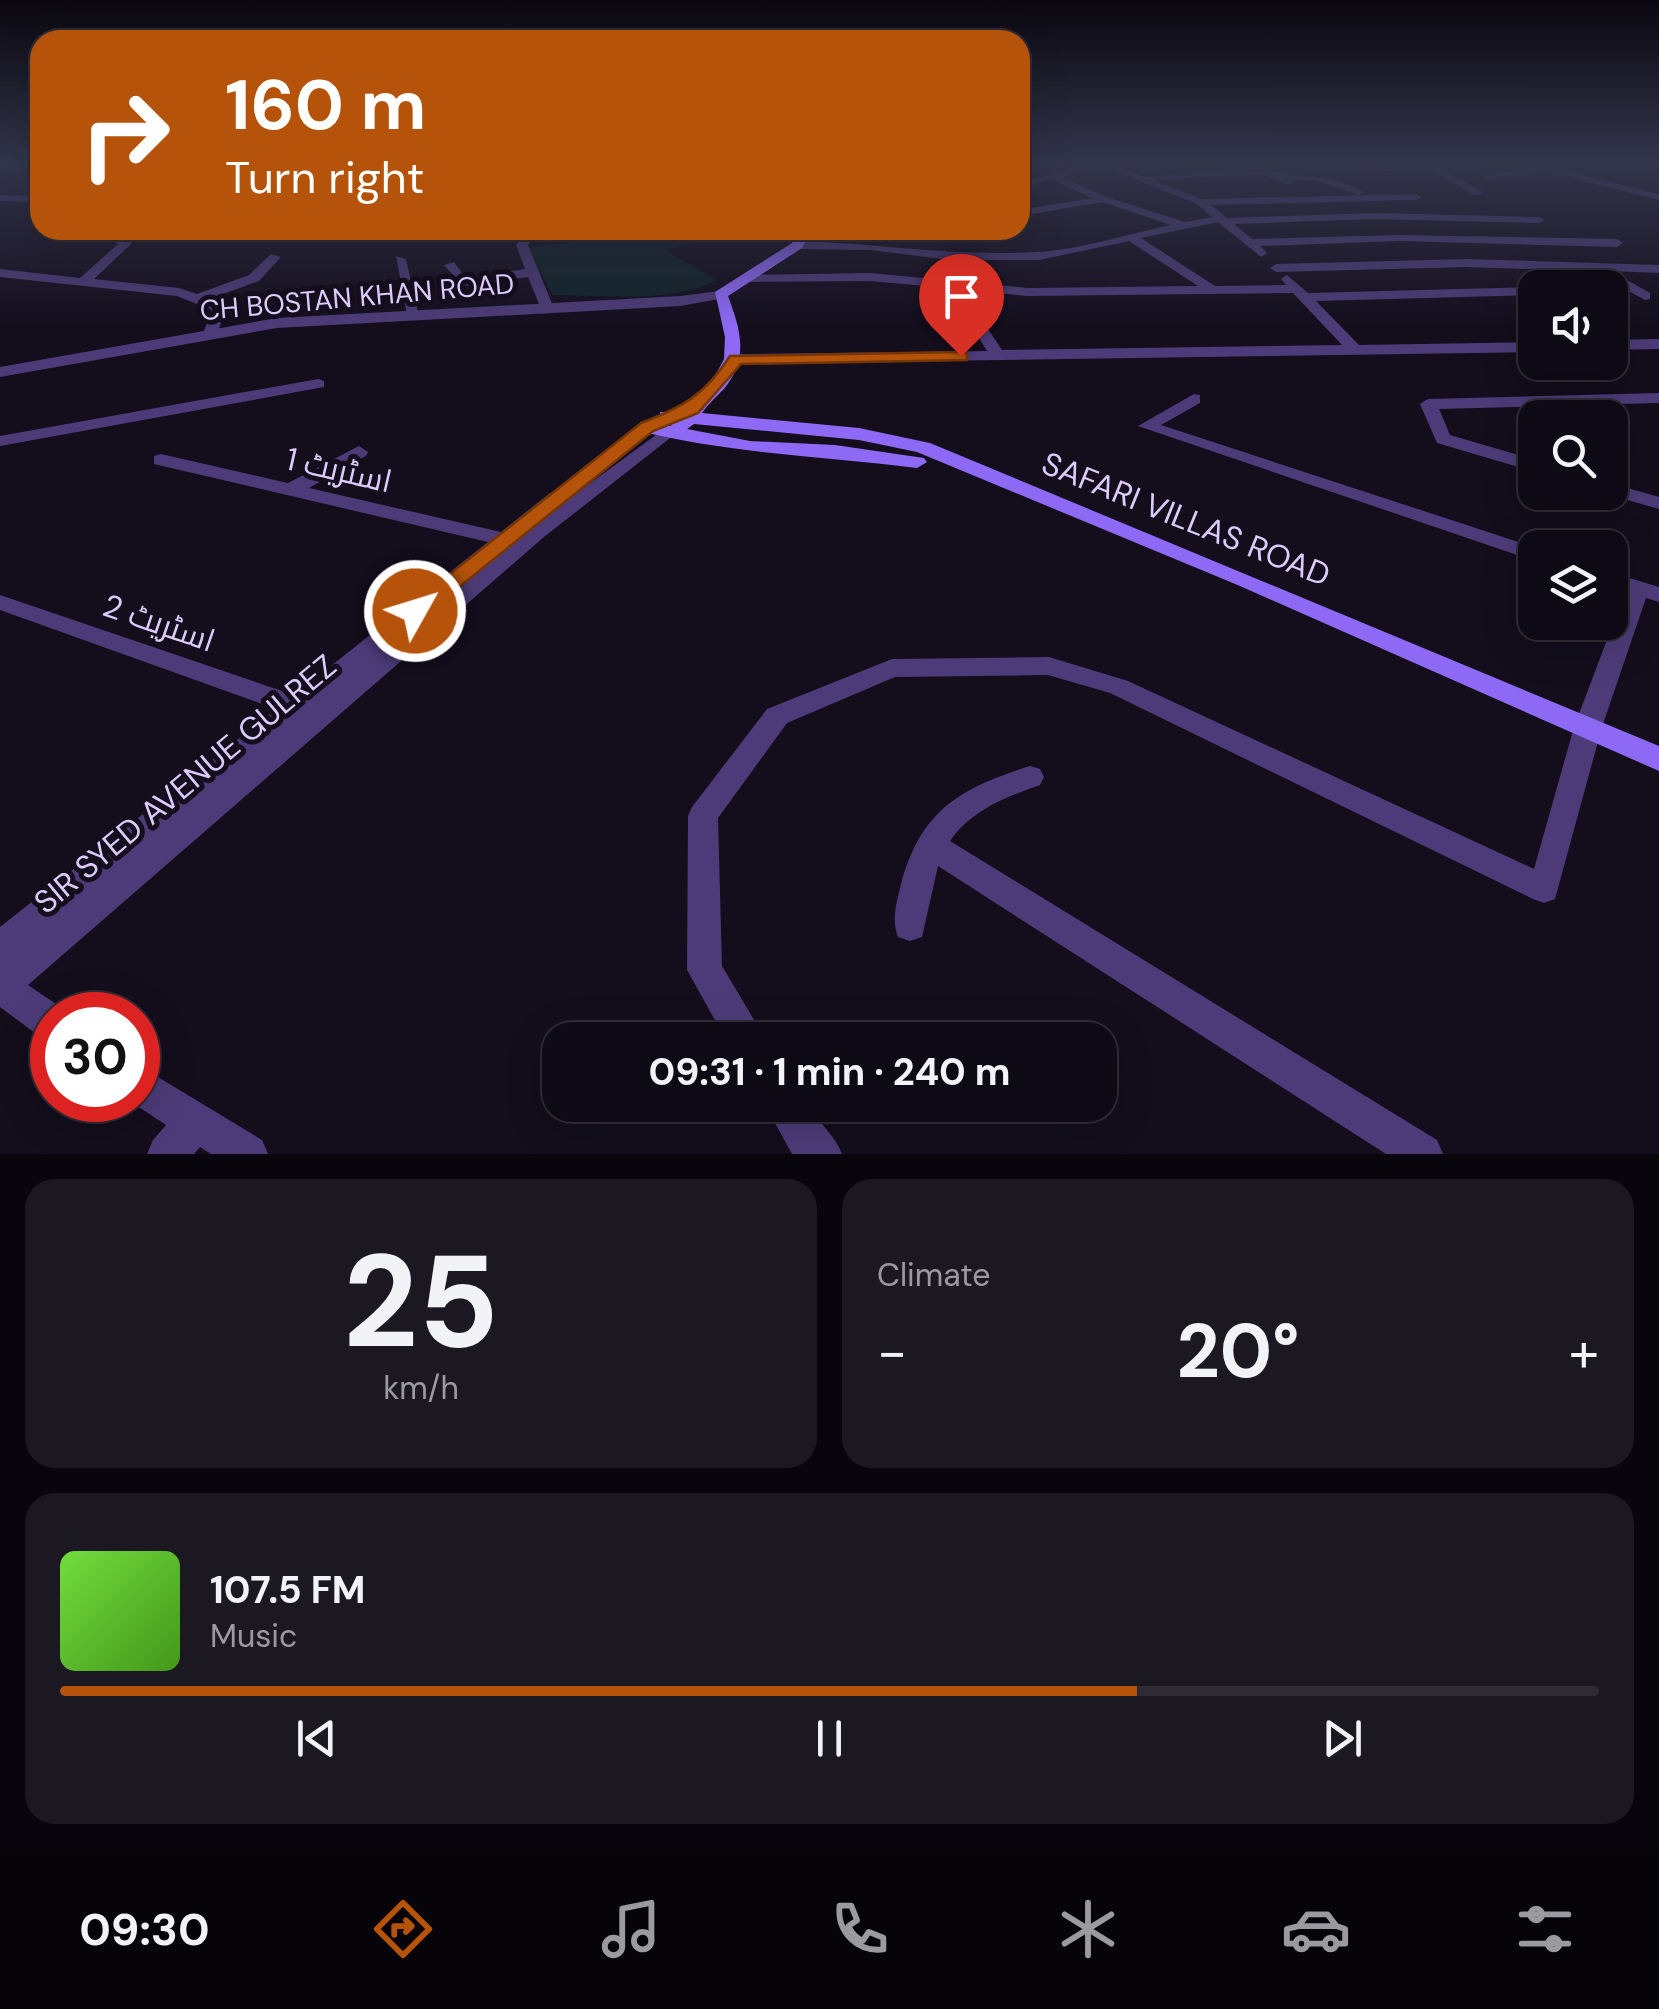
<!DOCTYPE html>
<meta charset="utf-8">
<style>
:root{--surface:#0e0a15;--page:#1c1822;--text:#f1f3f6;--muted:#9b9aa0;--line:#2e2b34;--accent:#b45309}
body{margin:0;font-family:"DM Sans",Cairo,sans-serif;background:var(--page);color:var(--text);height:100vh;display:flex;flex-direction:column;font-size:38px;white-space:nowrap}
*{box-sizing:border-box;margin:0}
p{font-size:32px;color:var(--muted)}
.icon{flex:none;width:55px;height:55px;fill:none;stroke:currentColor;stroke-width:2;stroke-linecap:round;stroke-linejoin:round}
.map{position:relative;height:1154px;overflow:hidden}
.panel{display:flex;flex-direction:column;gap:25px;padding:25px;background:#08060c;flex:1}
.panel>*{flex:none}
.hud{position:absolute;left:30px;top:30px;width:1000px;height:210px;border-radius:30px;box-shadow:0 10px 40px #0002,0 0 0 2px var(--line);background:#b45309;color:#fff;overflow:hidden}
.buttons{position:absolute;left:1518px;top:270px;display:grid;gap:20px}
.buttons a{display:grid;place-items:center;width:110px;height:110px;border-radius:20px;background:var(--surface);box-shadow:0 10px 40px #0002,0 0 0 2px var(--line);font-size:50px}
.speed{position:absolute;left:30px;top:992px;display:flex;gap:20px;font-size:50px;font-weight:700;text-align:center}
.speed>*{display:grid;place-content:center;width:130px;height:130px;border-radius:50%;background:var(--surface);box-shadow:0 10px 40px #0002,0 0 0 2px var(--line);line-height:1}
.speed .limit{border:15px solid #d22;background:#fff;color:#111}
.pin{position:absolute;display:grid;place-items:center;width:85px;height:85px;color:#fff;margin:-102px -42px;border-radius:50% 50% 50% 0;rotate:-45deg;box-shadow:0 0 10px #0007}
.pin .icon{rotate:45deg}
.me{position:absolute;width:110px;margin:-55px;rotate:51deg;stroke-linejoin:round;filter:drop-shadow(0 0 8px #0008)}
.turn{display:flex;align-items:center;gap:35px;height:210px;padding:0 30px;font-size:45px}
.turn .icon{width:130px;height:130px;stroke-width:2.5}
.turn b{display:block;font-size:70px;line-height:85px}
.big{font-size:75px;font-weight:700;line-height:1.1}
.panel .widget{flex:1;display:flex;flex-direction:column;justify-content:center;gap:15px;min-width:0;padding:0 35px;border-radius:30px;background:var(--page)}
.panel .dial{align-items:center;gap:0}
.dial b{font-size:130px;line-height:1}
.song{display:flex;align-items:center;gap:30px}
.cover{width:120px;height:120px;border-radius:15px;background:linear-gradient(135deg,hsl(100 70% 55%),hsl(100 70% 35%))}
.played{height:10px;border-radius:5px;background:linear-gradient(90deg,var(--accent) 70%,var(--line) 70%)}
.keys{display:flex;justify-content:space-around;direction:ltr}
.heat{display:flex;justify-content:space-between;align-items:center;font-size:55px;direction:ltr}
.panel .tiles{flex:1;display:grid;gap:25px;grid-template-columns:1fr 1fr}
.widget:last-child{grid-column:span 2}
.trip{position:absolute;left:542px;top:1022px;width:575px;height:100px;border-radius:30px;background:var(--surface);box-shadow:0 10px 40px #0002,0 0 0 2px var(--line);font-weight:700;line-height:100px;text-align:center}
.dock{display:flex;height:160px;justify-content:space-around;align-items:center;background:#060408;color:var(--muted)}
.dock .icon{width:70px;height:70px}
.dock .on{color:var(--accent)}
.dock b{font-size:45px;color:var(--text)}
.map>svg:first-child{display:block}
</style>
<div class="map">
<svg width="1659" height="1154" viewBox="0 0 1659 1154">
<rect width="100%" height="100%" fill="#130d1c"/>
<path fill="#102126" d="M 615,230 L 684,230 L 708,239 L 665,250 L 717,280 C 671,304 604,295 553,295 L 527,248 L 589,240 Z"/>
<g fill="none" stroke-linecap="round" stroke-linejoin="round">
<path fill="#4c3b78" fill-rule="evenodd" d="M 1082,165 L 1098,165 L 1062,177 L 1107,197 L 1185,222 L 1212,217 L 1197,204 L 1100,165 L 1114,165 L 1145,177 L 1262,168 C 1296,180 1330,172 1364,192 L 1359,195 L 1314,180 L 1292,180 L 1289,185 L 1261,174 L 1152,180 L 1202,199 L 1416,194 L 1421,197 L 1416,200 L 1211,205 L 1227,218 L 1375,213 L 1539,217 L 1545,220 L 1539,223 L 1375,219 L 1234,224 L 1252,239 L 1399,235 L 1617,239 L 1623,243 L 1617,247 L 1399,241 L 1260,246 L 1267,253 L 1261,257 L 1218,222 L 1141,238 L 1215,286 L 1286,285 L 1281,279 L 1287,275 L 1308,293 L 1535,287 L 1537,288 L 1535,295 L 1316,301 L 1359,345 L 1535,342 L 1535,352 L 736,364 L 728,359 L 736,354 L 987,351 L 948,288 L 870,281 L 746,282 L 746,276 L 751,275 L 870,273 L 1028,288 L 1198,286 L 1129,241 L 1039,260 L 951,260 L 870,250 L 797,249 L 791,245 L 797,241 C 877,243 956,257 1035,252 C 1080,250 1127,234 1171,225 L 1102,202 L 1020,216 L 1020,210 L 1092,198 L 1052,179 L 1020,188 L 1020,182 ZM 962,290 L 1028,296 L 1293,293 L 1342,345 L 1002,350 Z
M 1366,165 L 1435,165 L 1484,193 L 1475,195 L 1435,173 L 1363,170 Z
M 1556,165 L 1556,169 L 1659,194 L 1659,200 L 1547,172 L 1486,179 L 1481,176 Z
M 0,195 L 40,196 L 40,202 L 0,201 Z
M 96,230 L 111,230 L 132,243 L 94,279 L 179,288 L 197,294 L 249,275 L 271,254 L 281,257 L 259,281 L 209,299 L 227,308 L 218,331 L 211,335 L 204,331 L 212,310 L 177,296 L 0,277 L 0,269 L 80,278 L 118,244 Z
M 528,230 L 540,230 L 528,245 L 553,306 L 551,309 L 541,309 L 528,277 L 463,286 L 444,265 L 454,262 L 466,278 L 525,269 L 516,245 Z
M 396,256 L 406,259 L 419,317 L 407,314 Z
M 1467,259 L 1659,265 L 1659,273 L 1611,271 L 1650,293 L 1650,299 L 1645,300 L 1592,271 L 1467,267 L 1276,272 L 1270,268 L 1276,264 Z
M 1659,339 L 1659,349 L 1610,350 L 1610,340 Z
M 318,379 L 324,381 L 324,387 L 0,446 L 0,436 Z
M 1659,393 L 1659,403 L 1439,409 L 1450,435 L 1535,460 L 1535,472 L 1437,443 L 1420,404 L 1428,399 Z
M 1194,394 L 1200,395 L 1200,403 L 1161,425 L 1537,548 L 1535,561 L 1138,426 Z
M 668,426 L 674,427 L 674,435 L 544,537 L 28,985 L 65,1010 L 67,1015 L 52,1015 L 52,1041 L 39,1036 L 0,1007 L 0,927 L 276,709 L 0,610 L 0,595 L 294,695 L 488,542 L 154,464 L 154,456 L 161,454 L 288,483 L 359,446 L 368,452 L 366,456 L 309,488 L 501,532 L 550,493 L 564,493 L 567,497 L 551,512 Z
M 1610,483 L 1659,497 L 1659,509 L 1603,493 L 1610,492 Z
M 1610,572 L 1659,587 L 1659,602 L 1646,598 L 1602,727 L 1555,899 L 1544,903 L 1533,899 L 1110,693 L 1048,675 L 895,677 L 787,723 L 718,818 L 722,966 L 766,1040 L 726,1040 L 687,970 L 688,816 L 692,807 L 767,709 L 892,659 L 1049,657 L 1128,681 L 1534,869 L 1574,727 L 1625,592 L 1610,586 Z
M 1030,766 L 1040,769 L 1044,777 L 1040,785 C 1006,797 972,810 950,841 L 1437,1140 L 1443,1154 L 1386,1154 L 938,866 L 922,937 L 910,941 L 898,937 C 891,920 897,901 901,884 C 921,810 960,788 1030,766 Z
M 138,1065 L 262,1140 L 268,1154 L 211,1154 L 200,1147 L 194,1154 L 147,1154 L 153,1140 L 166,1125 L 128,1100 L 138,1100 Z
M 765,1105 L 808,1105 C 819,1123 835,1135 842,1154 L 792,1154 Z"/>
<path fill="#4c3b78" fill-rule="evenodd" d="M 720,291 L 725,292 L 725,298 L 680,306 L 277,328 L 0,377 L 0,367 L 277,318 L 680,296 Z"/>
<path fill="#8e69f5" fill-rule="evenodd" d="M 799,230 L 811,230 L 802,248 L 728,296 C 741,331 749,358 724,389 C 716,397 708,404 702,413 L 859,428 L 930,443 L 1659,746 L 1659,771 L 1240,586 L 917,452 L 859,440 L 694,424 L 687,429 L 750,441 L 835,445 L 924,458 L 927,462 L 917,468 C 824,456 731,454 640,431 L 640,423 L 671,426 L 672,422 L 660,420 L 660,412 L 683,412 L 714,378 L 724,359 L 725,337 L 715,292 L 792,243 Z"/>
</g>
<linearGradient id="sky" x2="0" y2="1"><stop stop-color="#0a070f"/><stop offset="0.5" stop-color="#33354b"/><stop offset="1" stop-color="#33354b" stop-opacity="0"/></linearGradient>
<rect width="1659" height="327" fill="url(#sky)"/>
<path fill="#b45309" stroke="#753606" stroke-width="2.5" d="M 961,352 L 967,353 L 967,360 L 741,364 L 698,413 L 653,431 L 423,616 L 406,616 L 403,611 L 641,423 C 683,407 705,395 730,356 Z"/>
<g text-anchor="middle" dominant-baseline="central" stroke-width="10" stroke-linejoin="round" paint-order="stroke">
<g font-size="28" fill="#dccbfc" stroke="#130d1c">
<text transform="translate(357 297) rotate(-5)">CH BOSTAN KHAN ROAD</text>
</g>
<g font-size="32" fill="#dccbfc" stroke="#130d1c">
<text transform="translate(339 470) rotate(13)">اسٹریٹ 1</text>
<text transform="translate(1186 519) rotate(22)">SAFARI VILLAS ROAD</text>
<text transform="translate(159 623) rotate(19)">اسٹریٹ 2</text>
<text transform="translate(185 784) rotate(-40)">SIR SYED AVENUE GULREZ</text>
</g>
</g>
</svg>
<div class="buttons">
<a><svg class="icon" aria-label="sound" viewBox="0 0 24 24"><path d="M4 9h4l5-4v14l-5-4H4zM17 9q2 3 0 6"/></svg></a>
<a><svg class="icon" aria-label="search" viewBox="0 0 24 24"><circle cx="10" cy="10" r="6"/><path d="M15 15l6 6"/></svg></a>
<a><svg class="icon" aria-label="layers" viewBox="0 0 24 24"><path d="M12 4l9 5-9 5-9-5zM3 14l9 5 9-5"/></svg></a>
</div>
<div class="speed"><div class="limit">30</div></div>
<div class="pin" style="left:961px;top:356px;background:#d93025"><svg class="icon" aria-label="arrive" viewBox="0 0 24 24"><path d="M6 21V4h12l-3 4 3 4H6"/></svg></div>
<svg class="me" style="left:415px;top:611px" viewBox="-20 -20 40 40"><circle r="17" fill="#b45309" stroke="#fff" stroke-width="3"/><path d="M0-11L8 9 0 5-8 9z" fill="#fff"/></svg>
<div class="trip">09:31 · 1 min · 240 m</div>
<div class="hud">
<div class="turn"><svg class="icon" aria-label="right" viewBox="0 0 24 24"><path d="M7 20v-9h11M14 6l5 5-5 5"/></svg><div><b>160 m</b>Turn right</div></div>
</div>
</div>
<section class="panel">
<div class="tiles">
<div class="widget dial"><b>25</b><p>km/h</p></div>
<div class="widget"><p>Climate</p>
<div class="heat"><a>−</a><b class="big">20°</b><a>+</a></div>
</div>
<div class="widget">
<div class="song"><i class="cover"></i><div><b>107.5 FM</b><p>Music</p></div></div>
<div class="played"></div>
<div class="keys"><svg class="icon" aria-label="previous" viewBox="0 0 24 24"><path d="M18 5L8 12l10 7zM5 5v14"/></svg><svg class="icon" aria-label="pause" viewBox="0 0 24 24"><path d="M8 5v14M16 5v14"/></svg><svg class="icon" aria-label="next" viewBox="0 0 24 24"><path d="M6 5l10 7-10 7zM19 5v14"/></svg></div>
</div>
</div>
</section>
<nav class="dock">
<b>09:30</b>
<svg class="icon on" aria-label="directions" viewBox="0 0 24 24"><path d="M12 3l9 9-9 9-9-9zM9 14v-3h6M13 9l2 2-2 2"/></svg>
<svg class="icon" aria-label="music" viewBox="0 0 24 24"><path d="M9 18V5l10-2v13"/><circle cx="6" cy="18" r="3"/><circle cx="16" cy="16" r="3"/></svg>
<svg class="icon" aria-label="phone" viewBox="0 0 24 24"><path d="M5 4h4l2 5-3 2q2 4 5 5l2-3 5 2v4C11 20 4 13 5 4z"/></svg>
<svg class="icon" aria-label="climate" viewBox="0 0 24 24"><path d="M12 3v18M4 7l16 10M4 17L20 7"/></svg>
<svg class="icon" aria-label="car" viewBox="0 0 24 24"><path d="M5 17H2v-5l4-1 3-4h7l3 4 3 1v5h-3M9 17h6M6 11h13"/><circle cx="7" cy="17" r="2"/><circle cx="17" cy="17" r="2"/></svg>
<svg class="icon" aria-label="filters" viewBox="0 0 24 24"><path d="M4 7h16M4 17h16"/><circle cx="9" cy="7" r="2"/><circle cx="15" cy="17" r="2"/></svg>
</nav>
